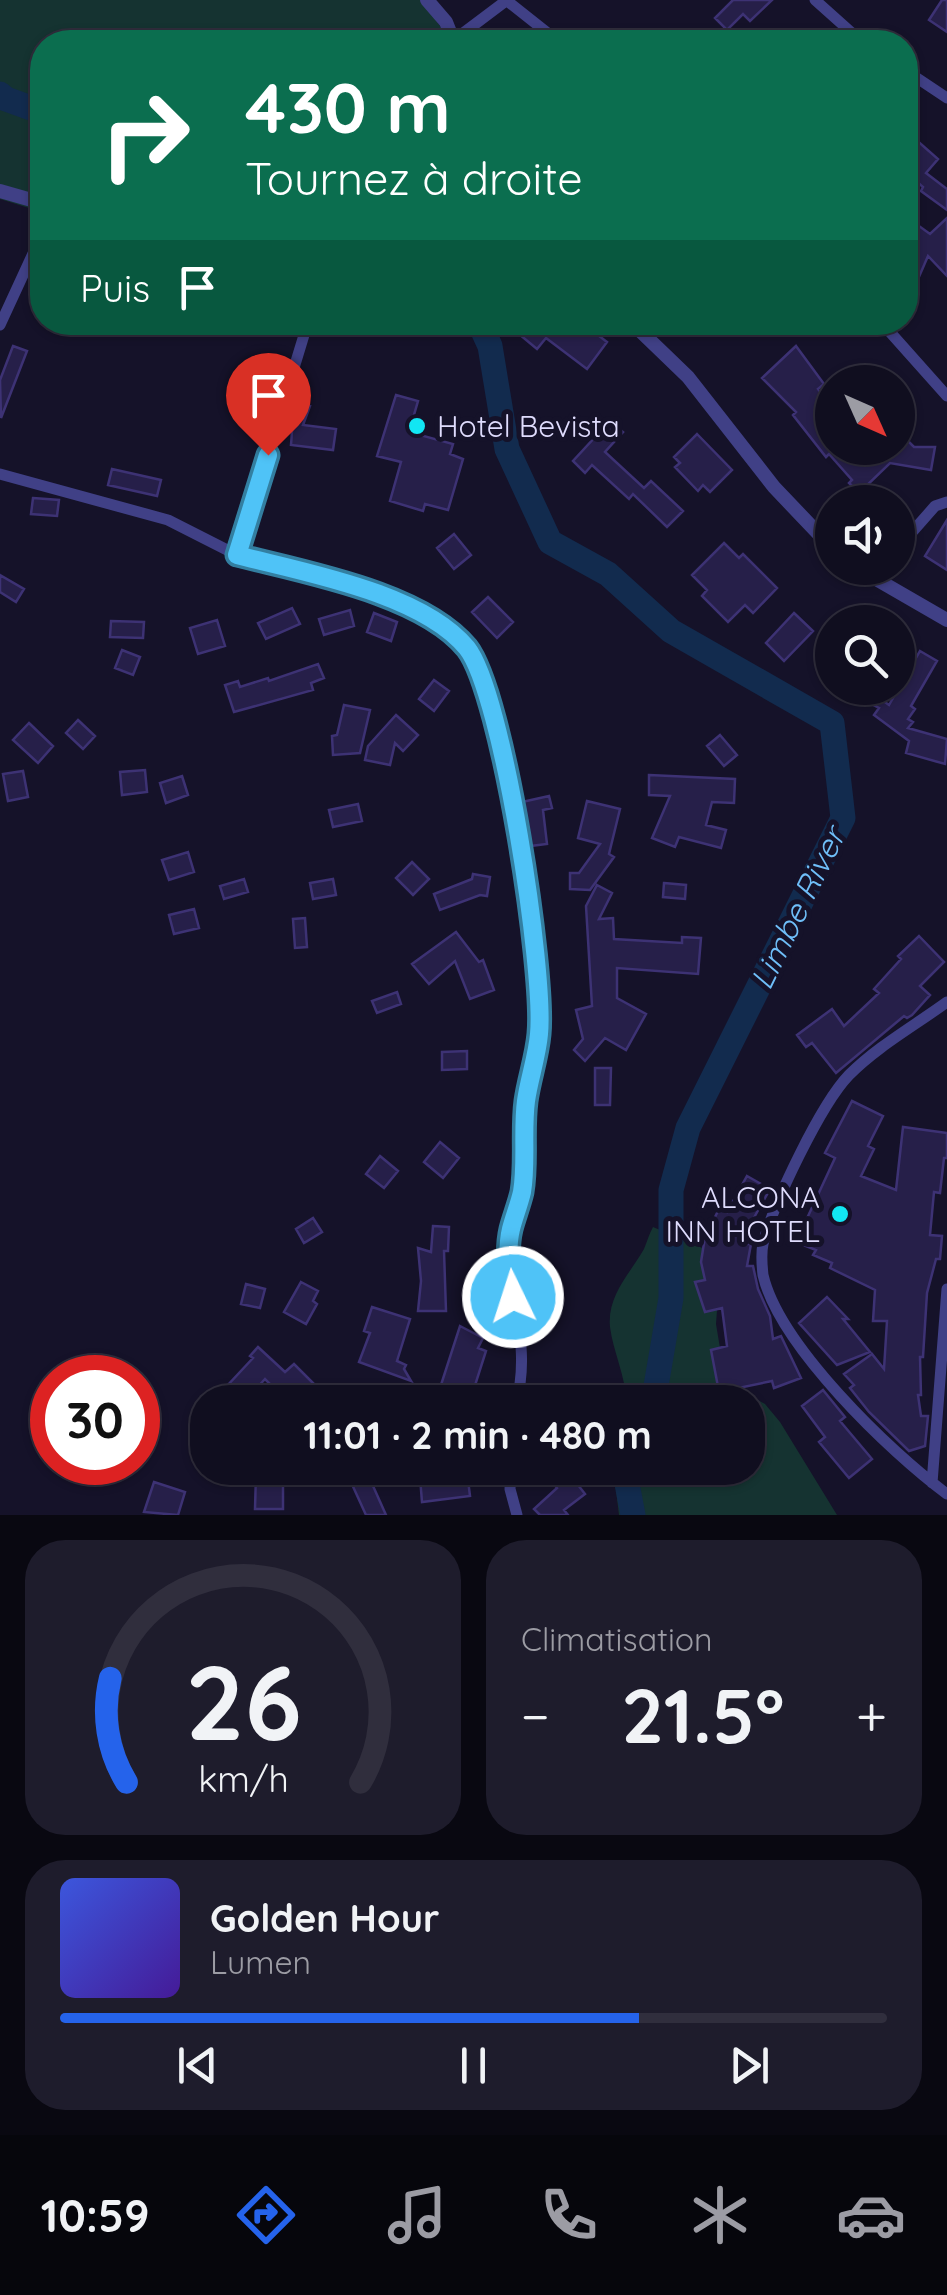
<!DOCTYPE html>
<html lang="fr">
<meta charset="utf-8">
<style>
:root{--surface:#100e1f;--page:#1e1c2c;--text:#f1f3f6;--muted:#9c9ca4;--line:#302e3d;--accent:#2563eb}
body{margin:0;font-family:Quicksand,sans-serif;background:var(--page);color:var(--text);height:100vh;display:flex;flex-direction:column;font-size:38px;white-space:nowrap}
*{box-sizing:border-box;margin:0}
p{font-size:32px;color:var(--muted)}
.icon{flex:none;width:55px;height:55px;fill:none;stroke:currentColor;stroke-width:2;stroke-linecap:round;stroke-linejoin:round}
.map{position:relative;height:1515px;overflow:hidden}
.panel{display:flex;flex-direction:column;gap:25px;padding:25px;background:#090811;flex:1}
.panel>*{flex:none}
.guide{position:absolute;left:30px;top:30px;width:888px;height:305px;border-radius:40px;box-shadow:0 2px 8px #0004,0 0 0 2px var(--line);background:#0b6e4f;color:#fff;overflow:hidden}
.needle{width:65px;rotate:135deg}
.tools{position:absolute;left:815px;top:365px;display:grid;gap:20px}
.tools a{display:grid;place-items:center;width:100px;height:100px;border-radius:50%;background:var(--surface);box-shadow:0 2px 8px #0004,0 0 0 2px var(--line);font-size:50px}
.speed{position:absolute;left:30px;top:1355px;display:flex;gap:20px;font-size:50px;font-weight:700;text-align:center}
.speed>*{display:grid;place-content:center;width:130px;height:130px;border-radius:50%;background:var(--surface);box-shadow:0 2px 8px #0004,0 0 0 2px var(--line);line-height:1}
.speed .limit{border:15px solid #d22;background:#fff;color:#111}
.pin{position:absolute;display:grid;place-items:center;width:85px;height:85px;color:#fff;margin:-102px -42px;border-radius:50% 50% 50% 0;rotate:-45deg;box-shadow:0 0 10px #0007}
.pin .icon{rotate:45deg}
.me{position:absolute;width:110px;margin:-55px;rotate:356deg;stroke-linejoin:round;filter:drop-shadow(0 0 8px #0008)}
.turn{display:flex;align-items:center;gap:35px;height:210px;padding:0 50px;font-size:45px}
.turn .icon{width:130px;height:130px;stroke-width:2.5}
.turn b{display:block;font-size:70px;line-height:85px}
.then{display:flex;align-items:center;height:95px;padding:0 50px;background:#0003;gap:20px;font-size:38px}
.big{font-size:75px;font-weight:700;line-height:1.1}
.panel .tile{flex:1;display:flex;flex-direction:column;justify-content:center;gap:15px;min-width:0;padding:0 35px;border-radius:40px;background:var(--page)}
.panel .dial{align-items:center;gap:0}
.dial svg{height:260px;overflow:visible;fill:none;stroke:var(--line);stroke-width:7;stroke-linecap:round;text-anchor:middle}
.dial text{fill:var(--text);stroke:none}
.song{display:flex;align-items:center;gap:30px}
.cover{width:120px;height:120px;border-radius:15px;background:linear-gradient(135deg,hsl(230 70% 55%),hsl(260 70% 35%))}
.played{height:10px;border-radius:5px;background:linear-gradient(90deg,var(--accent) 70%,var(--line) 70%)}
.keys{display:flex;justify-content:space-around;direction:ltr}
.heat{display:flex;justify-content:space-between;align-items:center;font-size:55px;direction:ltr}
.panel .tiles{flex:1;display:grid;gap:25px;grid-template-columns:1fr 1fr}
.tile:last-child{grid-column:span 2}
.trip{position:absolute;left:190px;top:1385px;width:575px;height:100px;border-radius:40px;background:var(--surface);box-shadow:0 2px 8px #0004,0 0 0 2px var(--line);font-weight:700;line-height:100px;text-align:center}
.tab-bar{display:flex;height:160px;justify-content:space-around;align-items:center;background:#06060c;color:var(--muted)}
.tab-bar .icon{width:70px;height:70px}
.tab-bar .selected{color:var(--accent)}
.tab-bar b{font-size:45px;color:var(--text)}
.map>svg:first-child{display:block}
</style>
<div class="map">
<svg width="947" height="1515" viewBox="0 0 947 1515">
<rect width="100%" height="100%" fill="#151229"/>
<path fill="#153331" d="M 0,0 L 422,0 L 451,42 L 42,42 L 42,212 L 0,199 Z
M 653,1227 L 721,1256 L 716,1324 L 721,1354 L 730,1378 L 744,1392 L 765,1404 L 780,1422 L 837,1515 L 619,1515 L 615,1482 L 621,1468 L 748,1468 L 748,1402 L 626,1402 C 626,1376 613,1352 610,1327 C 607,1295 630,1274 644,1249 C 647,1242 649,1234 653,1227 Z"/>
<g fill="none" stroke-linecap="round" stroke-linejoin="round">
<path stroke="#122b4e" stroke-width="25" d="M 0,94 L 6,99 L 42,112
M 479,322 L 490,346 L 507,449 L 550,542 L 608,574 L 671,631 L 832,723 L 843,818 L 688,1128 L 671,1190 L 671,1298 L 656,1386 L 650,1402
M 624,1468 L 633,1515"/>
</g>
<path fill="#261f49" stroke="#3d3274" stroke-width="2.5" d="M 733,0 L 772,0 L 750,21 L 743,14 L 727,30 L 715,18 Z
M 942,0 L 947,0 L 947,32 L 929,20 Z
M 905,130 L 938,159 L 926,173 L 947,189 L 947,210 L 921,191 L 923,187 L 905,171 Z
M 905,216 L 930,234 L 947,218 L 947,276 L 928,256 L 905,309 Z
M 528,322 L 581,322 L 607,342 L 587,369 L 546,338 L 537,349 L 519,334 Z
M 13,346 L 27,351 L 1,418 L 0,380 Z
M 796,346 L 824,384 L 818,389 L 832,408 L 832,448 L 898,448 L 898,431 L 914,447 L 935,447 L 931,470 L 890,463 L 859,493 L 849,483 L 852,480 L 829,454 L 826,457 L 793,415 L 796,412 L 762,378 Z
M 396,395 L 418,401 L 409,432 L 453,444 L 450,454 L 463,459 L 448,510 L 425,504 L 423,511 L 390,501 L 401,462 L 377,456 Z
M 298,402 L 310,406 L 303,425 L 336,429 L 333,450 L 291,445 L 293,418 Z
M 610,421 L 623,432 L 605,452 L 644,488 L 651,481 L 683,511 L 667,527 L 633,494 L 629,499 L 592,465 L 585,473 L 573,461 Z
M 697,434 L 732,470 L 710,492 L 703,485 L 698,491 L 675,467 L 680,463 L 674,457 Z
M 112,469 L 161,480 L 157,496 L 108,485 Z
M 33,498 L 59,500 L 57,516 L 31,514 Z
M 947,520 L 947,570 L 925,556 Z
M 454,534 L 471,555 L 454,569 L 437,548 Z
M 724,543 L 739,558 L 743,554 L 777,588 L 753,613 L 745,605 L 728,622 L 702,596 L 707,590 L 692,575 Z
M 0,575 L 24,589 L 16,602 L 0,592 Z
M 488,597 L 513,622 L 497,638 L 472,612 Z
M 292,608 L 300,624 L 266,639 L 258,623 Z
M 350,610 L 354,626 L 324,635 L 319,619 Z
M 374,613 L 397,622 L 391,641 L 367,632 Z
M 794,613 L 813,631 L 784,661 L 766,643 Z
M 217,620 L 225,646 L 198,654 L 190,628 Z
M 111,621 L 144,622 L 143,638 L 110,637 Z
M 122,650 L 140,657 L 133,675 L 115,668 Z
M 920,651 L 937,661 L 911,706 L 915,709 L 908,719 L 913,722 L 908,728 L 947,739 L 945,764 L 906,753 L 909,741 L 874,715 L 879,708 L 840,688 L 865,688 L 889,705 Z
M 318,664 L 324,678 L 311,683 L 313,690 L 234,712 L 225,685 L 238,681 L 240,687 L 268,678 L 269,681 Z
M 434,680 L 449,691 L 434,711 L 419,699 Z
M 344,705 L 370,710 L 360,753 L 333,755 L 332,736 L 337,735 Z
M 396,715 L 418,735 L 403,751 L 395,743 L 390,765 L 365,760 L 368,746 Z
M 78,720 L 95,736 L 83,749 L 66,733 Z
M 29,723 L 53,746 L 38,763 L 13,740 Z
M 720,735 L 737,755 L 724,766 L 707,746 Z
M 145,770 L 147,792 L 122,795 L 120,772 Z
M 23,771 L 28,797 L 8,801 L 3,774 Z
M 649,775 L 735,779 L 734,803 L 712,802 L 706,825 L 726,830 L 721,848 L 679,837 L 675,847 L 652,838 L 670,796 L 649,795 Z
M 182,776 L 188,795 L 166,803 L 160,783 Z
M 549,796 L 552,808 L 543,810 L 547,844 L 530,846 L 522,802 Z
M 587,801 L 620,809 L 609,854 L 614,857 L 590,890 L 570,889 L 570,873 L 579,873 L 600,844 L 578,838 Z
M 358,804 L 362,821 L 333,827 L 329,810 Z
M 188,852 L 194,872 L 169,880 L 162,860 Z
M 412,862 L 429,879 L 413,895 L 396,878 Z
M 473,874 L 490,877 L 487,896 L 480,895 L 440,910 L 434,894 L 472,879 Z
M 244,879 L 248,892 L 224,899 L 220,886 Z
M 333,879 L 336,895 L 313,899 L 310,883 Z
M 664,883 L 686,885 L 685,899 L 663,897 Z
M 597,885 L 612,893 L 599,919 L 613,918 L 614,939 L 682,943 L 682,937 L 701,938 L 698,974 L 617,968 L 617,998 L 646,1014 L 626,1050 L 605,1038 L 585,1061 L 574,1050 L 583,1039 L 576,1010 L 592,1006 L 586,906 Z
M 194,909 L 199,928 L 174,934 L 169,915 Z
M 305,918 L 307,947 L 295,948 L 293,919 Z
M 456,932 L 479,962 L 483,960 L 494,990 L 470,999 L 455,961 L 429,984 L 412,964 Z
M 919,936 L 944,962 L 920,986 L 930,995 L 912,1015 L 907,1018 L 904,1016 L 836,1073 L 812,1043 L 806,1047 L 797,1035 L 832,1009 L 844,1026 L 879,993 L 874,989 L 901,959 L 898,956 Z
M 397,992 L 401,1004 L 377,1013 L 372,1001 Z
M 467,1051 L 467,1069 L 442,1070 L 442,1052 Z
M 595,1068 L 611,1068 L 610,1105 L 595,1105 Z
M 852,1101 L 883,1116 L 868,1146 L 874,1149 L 861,1176 L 896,1190 L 903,1127 L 947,1133 L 947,1158 L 944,1158 L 940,1193 L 934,1192 L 930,1235 L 942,1236 L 940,1259 L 936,1259 L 927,1293 L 923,1357 L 920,1357 L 921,1395 L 918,1395 L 921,1416 L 928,1416 L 925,1446 L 909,1451 L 869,1412 L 850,1388 L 854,1385 L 844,1374 L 872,1354 L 884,1369 L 887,1321 L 873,1321 L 875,1290 L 830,1268 L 832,1263 L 813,1255 L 816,1250 L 796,1242 L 835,1158 L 825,1153 Z
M 440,1142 L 459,1158 L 443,1178 L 424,1162 Z
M 380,1156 L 398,1171 L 384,1188 L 366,1174 Z
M 747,1176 L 770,1189 L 751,1223 L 754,1224 L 746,1244 L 751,1244 L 747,1266 L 753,1266 L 758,1289 L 770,1316 L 773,1339 L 781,1336 L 801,1378 L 774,1388 L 772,1381 L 719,1392 L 711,1350 L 727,1346 L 722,1308 L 705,1312 L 695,1282 L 705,1280 L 701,1262 L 705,1237 L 719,1209 L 727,1212 Z
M 313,1218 L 322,1232 L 304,1243 L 296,1229 Z
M 433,1226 L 449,1227 L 448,1251 L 444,1251 L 446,1311 L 418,1311 L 421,1281 L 418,1248 L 431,1252 Z
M 301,1282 L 318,1291 L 313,1301 L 317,1304 L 306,1324 L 284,1312 Z
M 246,1284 L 265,1289 L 260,1308 L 241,1304 Z
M 827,1297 L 848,1319 L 843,1319 L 870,1352 L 837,1365 L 799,1323 Z
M 372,1307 L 410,1319 L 397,1361 L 406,1365 L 404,1369 L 411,1381 L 359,1362 L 370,1333 L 364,1331 Z
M 460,1326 L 483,1338 L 478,1348 L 486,1351 L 471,1398 L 440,1388 Z
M 258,1347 L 285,1372 L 294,1364 L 317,1387 L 301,1402 L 288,1402 L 265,1379 L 244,1402 L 227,1386 L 253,1358 L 250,1356 Z
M 823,1390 L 845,1417 L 840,1421 L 872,1459 L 849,1478 L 819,1442 L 825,1437 L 802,1406 Z
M 336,1468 L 365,1468 L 386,1515 L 366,1515 L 350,1480 L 336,1480 Z
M 668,1468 L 706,1468 L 705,1480 L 670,1479 Z
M 467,1472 L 470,1496 L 422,1502 L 420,1477 Z
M 568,1472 L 585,1494 L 564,1510 L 568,1515 L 540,1515 L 534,1509 L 557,1488 L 553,1483 Z
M 256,1474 L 283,1475 L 283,1509 L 255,1509 Z
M 154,1482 L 185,1492 L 178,1515 L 144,1512 Z"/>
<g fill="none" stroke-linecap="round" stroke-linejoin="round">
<path stroke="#404086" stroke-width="11" d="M 506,0 L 559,42
M 815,0 L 862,42
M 454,40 L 507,0
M 905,70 L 947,98
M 308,322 L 237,555 C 308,573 415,590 465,647 C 506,693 541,962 539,1030 C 539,1055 529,1079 526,1104 C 523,1134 528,1166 521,1195 C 518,1209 510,1223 510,1238 C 508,1293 532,1349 516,1402
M 881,322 L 947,396
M 0,325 L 42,234
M 0,474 L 168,520 L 237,555
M 898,548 L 935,506 L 947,502
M 947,1002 C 914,1026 878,1046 849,1075 C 821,1104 773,1204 763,1244 C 761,1253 762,1266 763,1275 C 779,1345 890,1452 947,1494
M 511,1468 L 510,1489 L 517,1515
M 932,1483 L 947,1289"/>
<path stroke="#404086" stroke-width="14" d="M 427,0 L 446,22 L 454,42
M 0,191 L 42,203
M 325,322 L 338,329 L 380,326 L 383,322
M 631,322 L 688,377 L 774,487 L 832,548
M 857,568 L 947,620"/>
</g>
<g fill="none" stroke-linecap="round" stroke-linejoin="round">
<defs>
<path id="route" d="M 268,455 L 237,555 C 303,572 422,593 467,648 C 503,694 545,972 539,1034 C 537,1057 529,1079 526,1101 C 522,1131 527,1163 522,1192 C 519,1205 514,1217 511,1229 C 506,1250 509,1276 513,1297"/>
</defs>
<use href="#route" stroke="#337fa1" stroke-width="25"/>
<use href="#route" stroke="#4fc3f7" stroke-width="18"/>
</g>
<g fill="#12e6f3" stroke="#151229" stroke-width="4">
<circle cx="417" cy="426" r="10"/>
<circle cx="840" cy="1214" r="10"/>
</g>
<g text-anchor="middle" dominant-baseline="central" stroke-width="10" stroke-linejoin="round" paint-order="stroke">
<g font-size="30" fill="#dfdcfd" stroke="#151229" text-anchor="start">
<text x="437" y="426">Hotel Bevista</text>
<text x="820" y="1197" text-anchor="end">ALCONA<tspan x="820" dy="34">INN HOTEL</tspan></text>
</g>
<g font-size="32" font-style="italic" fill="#6fbef8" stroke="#151229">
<text transform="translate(797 908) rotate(-64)">Limbe River</text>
</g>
</g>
</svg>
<div class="tools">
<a><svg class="needle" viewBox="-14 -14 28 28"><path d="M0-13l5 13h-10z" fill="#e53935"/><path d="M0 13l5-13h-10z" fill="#9c9ca4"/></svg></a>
<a><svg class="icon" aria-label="sound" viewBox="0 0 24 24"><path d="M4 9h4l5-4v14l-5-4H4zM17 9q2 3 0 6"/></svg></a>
<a><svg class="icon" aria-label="search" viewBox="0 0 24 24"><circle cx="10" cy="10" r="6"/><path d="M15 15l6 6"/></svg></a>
</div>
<div class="speed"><div class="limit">30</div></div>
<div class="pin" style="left:268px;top:455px;background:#d93025"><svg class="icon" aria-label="arrive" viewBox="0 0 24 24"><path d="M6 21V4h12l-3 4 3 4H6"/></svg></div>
<svg class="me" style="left:513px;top:1297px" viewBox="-20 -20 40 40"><circle r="17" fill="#4fc3f7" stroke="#fff" stroke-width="3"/><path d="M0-11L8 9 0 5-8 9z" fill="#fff"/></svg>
<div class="trip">11:01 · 2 min · 480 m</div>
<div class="guide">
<div class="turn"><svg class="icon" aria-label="right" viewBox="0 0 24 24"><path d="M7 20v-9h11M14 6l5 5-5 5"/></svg><div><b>430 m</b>Tournez à droite</div></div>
<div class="then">Puis<svg class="icon" aria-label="arrive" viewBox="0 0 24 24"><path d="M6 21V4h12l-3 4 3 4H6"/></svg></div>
</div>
</div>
<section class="panel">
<div class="tiles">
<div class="tile dial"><svg viewBox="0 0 100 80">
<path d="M14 69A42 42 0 1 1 86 69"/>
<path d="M14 69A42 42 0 0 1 9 37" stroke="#2563eb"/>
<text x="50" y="56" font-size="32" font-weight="700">26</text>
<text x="50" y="72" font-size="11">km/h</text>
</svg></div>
<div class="tile"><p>Climatisation</p>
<div class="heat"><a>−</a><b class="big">21.5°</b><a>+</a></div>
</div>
<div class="tile">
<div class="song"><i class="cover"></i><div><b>Golden Hour</b><p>Lumen</p></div></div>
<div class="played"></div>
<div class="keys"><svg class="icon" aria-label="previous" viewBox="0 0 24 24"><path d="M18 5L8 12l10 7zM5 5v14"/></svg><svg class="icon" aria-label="pause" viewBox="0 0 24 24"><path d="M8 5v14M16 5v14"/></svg><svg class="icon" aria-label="next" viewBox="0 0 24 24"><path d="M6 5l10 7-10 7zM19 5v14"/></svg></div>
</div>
</div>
</section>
<nav class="tab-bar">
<b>10:59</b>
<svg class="icon selected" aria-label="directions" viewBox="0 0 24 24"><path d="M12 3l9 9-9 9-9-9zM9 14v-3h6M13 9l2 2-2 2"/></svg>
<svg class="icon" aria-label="music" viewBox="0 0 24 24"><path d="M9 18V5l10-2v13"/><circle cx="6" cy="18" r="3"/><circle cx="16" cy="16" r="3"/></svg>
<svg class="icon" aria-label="phone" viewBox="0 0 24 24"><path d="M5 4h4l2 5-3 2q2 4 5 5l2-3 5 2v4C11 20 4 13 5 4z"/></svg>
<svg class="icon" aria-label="climate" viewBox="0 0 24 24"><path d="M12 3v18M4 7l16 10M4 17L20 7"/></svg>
<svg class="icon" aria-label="car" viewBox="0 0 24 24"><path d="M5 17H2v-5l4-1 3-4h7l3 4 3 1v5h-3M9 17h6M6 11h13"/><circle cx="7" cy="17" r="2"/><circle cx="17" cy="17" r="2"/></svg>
</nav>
